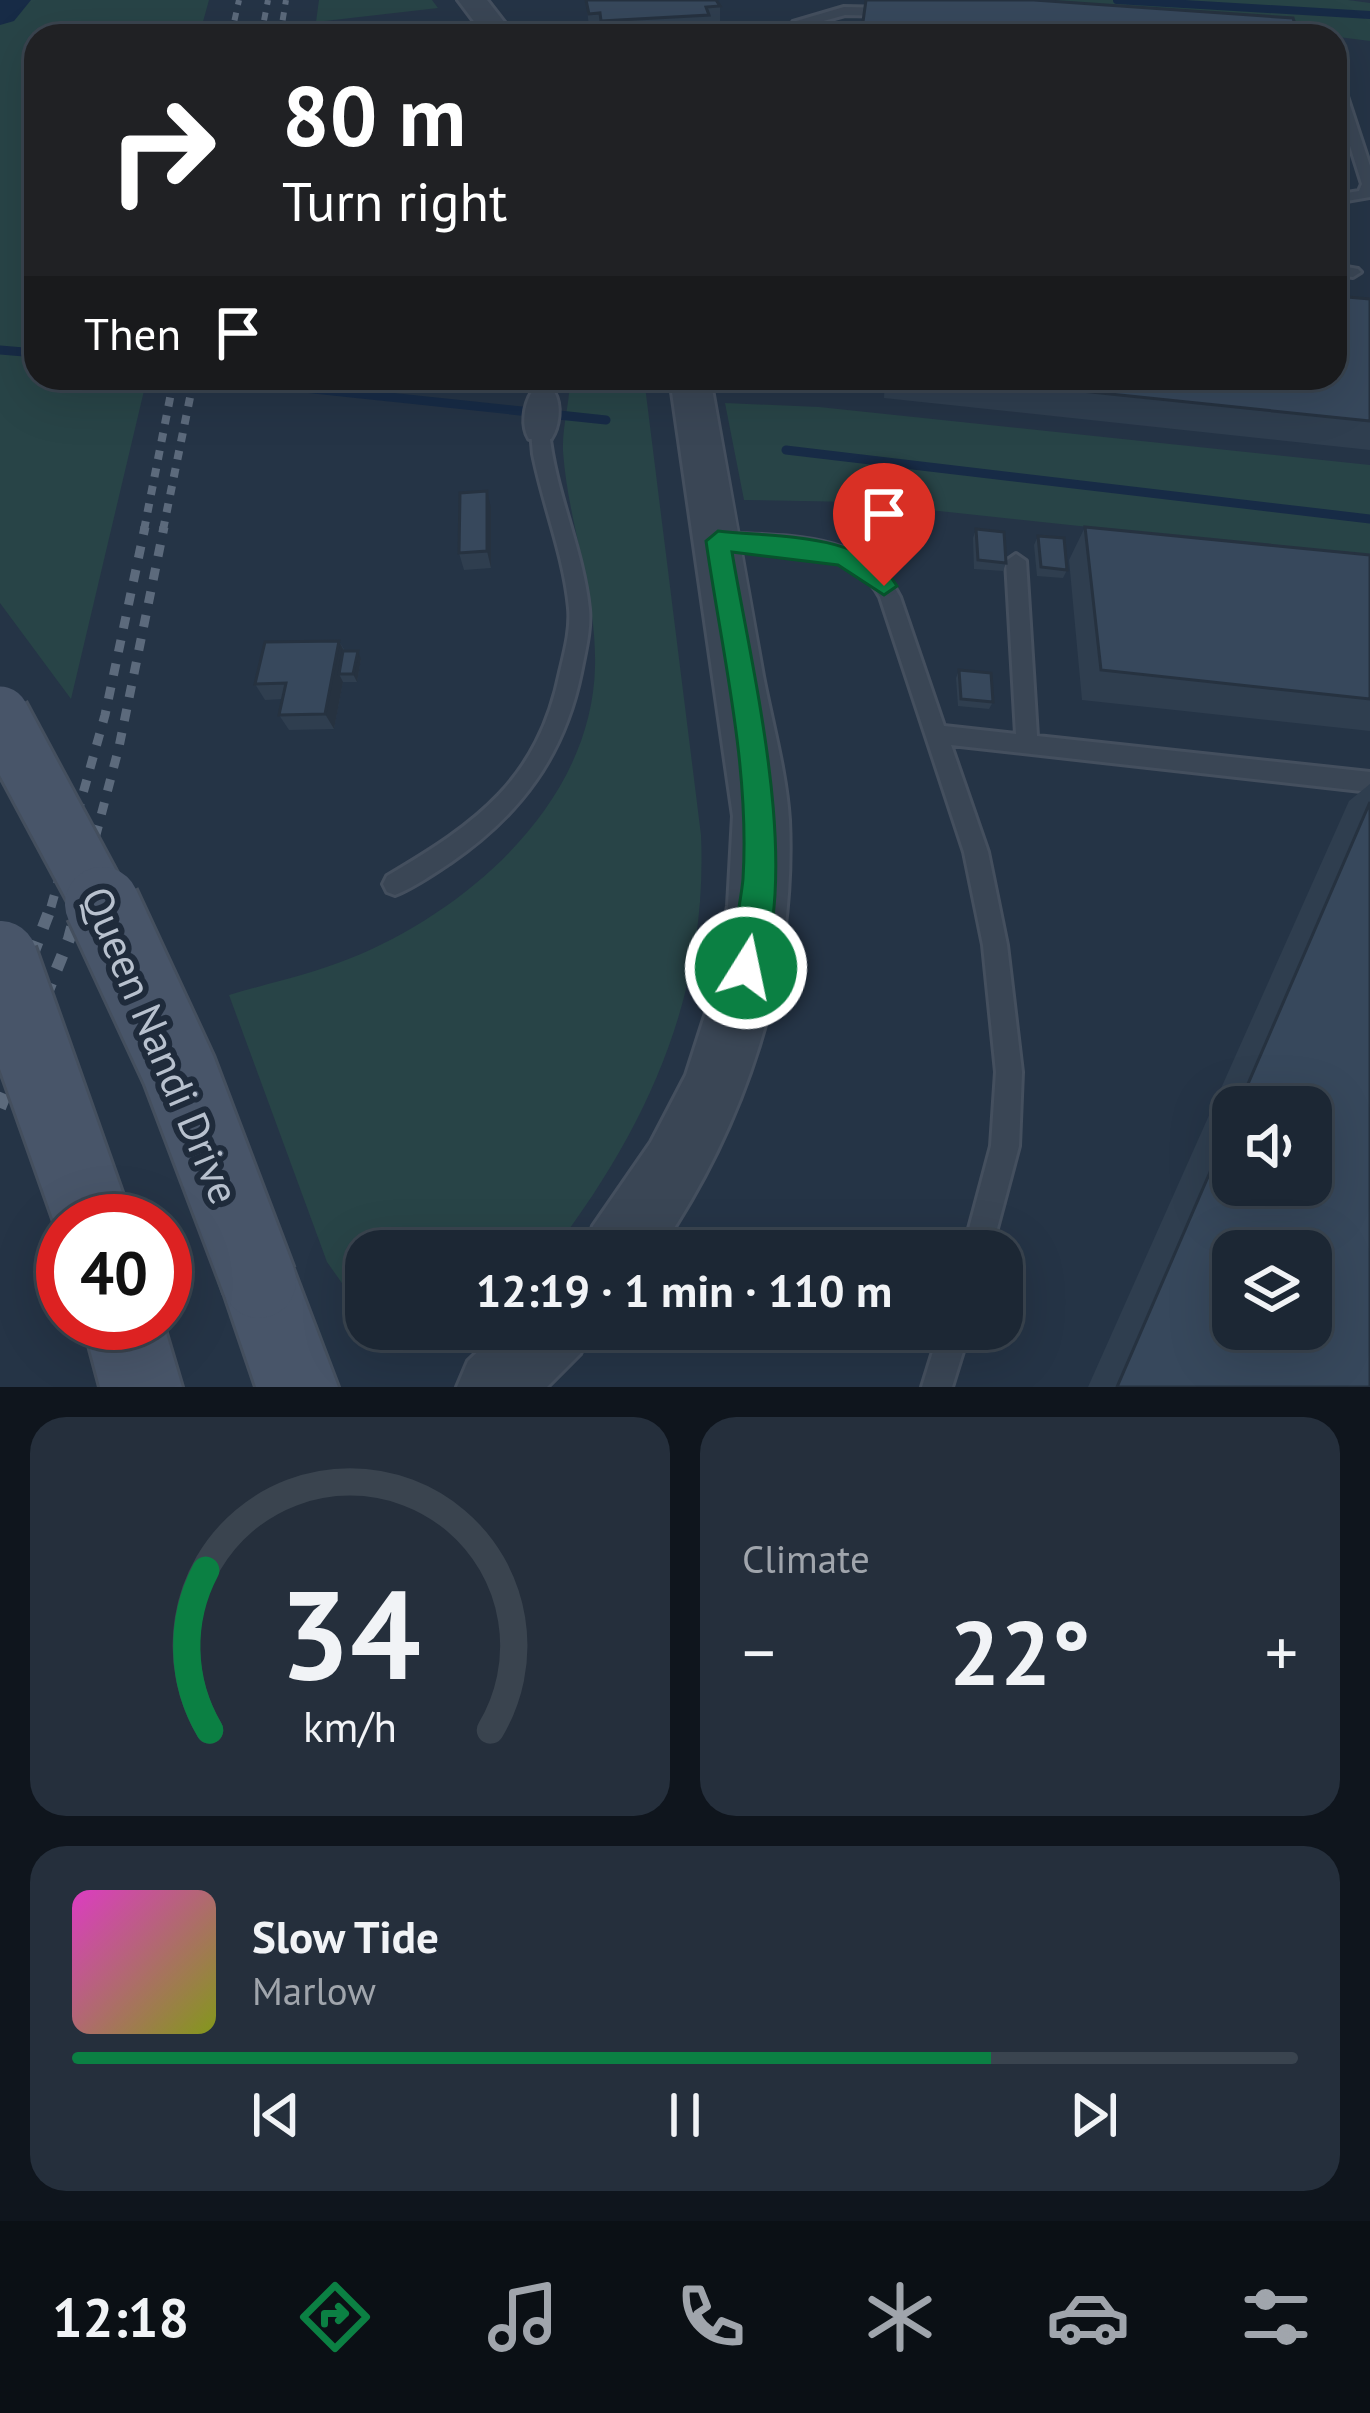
<!DOCTYPE html>
<meta charset="utf-8">
<style>
:root{--surface:#1c2734;--page:#252f3c;--text:#f1f3f6;--muted:#a0a5ac;--line:#3a444f;--accent:#0b8043}
body{margin:0;font-family:"PT Sans",sans-serif;background:var(--page);color:var(--text);height:100vh;display:flex;flex-direction:column;font-size:45px;white-space:nowrap}
*{box-sizing:border-box;margin:0}
p{font-size:39px;color:var(--muted)}
.icon{flex:none;width:66px;height:66px;fill:none;stroke:currentColor;stroke-width:2;stroke-linecap:round;stroke-linejoin:round}
.map{position:relative;height:1387px;overflow:hidden}
.sheet{display:flex;flex-direction:column;gap:30px;padding:30px;background:#0f151d;flex:1}
.sheet>*{flex:none}
.banner{position:absolute;left:24px;top:24px;width:1323px;height:366px;border-radius:36px;box-shadow:0 12px 48px #0002,0 0 0 3px var(--line);background:#202124;color:#fff;overflow:hidden}
.controls{position:absolute;left:1212px;top:1086px;display:grid;gap:24px}
.controls a{display:grid;place-items:center;width:120px;height:120px;border-radius:24px;background:var(--surface);box-shadow:0 12px 48px #0002,0 0 0 3px var(--line);font-size:60px}
.speed{position:absolute;left:36px;top:1194px;display:flex;gap:24px;font-size:60px;font-weight:700;text-align:center}
.speed>*{display:grid;place-content:center;width:156px;height:156px;border-radius:50%;background:var(--surface);box-shadow:0 12px 48px #0002,0 0 0 3px var(--line);line-height:1}
.speed .limit{border:18px solid #d22;background:#fff;color:#111}
.pin{position:absolute;display:grid;place-items:center;width:102px;height:102px;color:#fff;margin:-123px -51px;border-radius:50% 50% 50% 0;rotate:-45deg;box-shadow:0 0 12px #0007}
.pin .icon{rotate:45deg}
.me{position:absolute;width:132px;margin:-66px;rotate:10deg;stroke-linejoin:round;filter:drop-shadow(0 0 9px #0008)}
.turn{display:flex;align-items:center;gap:42px;height:252px;padding:0 60px;font-size:54px}
.turn .icon{width:156px;height:156px;stroke-width:2.5}
.turn b{display:block;font-size:84px;line-height:102px}
.then{display:flex;align-items:center;height:114px;padding:0 60px;background:#0003;gap:24px;font-size:45px}
.big{font-size:90px;font-weight:800;line-height:1.1}
.sheet .tile{flex:1;display:flex;flex-direction:column;justify-content:center;gap:18px;min-width:0;padding:0 42px;border-radius:36px;background:var(--page)}
.sheet .dial{align-items:center;gap:0}
.dial svg{height:312px;overflow:visible;fill:none;stroke:var(--line);stroke-width:7;stroke-linecap:round;text-anchor:middle}
.dial text{fill:var(--text);stroke:none}
.song{display:flex;align-items:center;gap:36px}
.cover{width:144px;height:144px;border-radius:18px;background:linear-gradient(135deg,hsl(310 70% 55%),hsl(70 70% 35%))}
.played{height:12px;border-radius:6px;background:linear-gradient(90deg,var(--accent) 75%,var(--line) 75%)}
.keys{display:flex;justify-content:space-around;direction:ltr}
.heat{display:flex;justify-content:space-between;align-items:center;font-size:66px;direction:ltr}
.sheet .tiles{flex:1;display:grid;gap:30px;grid-template-columns:1fr 1fr}
.tile:last-child{grid-column:span 2}
.trip{position:absolute;left:345px;top:1230px;width:678px;height:120px;border-radius:36px;background:var(--surface);box-shadow:0 12px 48px #0002,0 0 0 3px var(--line);font-weight:800;line-height:120px;text-align:center}
.dock{display:flex;height:192px;justify-content:space-around;align-items:center;background:#0b1015;color:var(--muted)}
.dock .icon{width:84px;height:84px}
.dock .on{color:var(--accent)}
.dock b{font-size:54px;color:var(--text)}
.map>svg:first-child{display:block}
</style>
<div class="map">
<svg width="1370" height="1387" viewBox="0 0 1370 1387">
<rect width="100%" height="100%" fill="#253446"/>
<path fill="#284447" d="M 0,0 L 209,0 L 199,36 L 36,36 L 36,378 L 147,378 L 71,699 L 0,603 Z
M 319,0 L 432,0 L 438,8 L 316,22 Z
M 925,0 L 1348,0 L 1370,3 L 1370,41 L 1126,10 Z
M 570,378 L 644,378 L 701,835 C 708,994 648,1126 553,1251 L 366,1251 L 366,1317 L 327,1262 L 229,995 C 269,983 312,974 351,958 C 469,910 592,802 595,667 C 597,592 568,524 563,451 C 562,427 570,402 570,378 Z
M 725,403 L 819,407 L 1370,465 L 1370,557 L 855,502 L 744,500 Z"/>
<g fill="none" stroke-linecap="round" stroke-linejoin="round">
<path stroke="#172b46" stroke-width="8" d="M 1117,0 L 1370,15
M 0,14 L 21,0"/>
<path stroke="#172b46" stroke-width="9" d="M 0,350 L 36,353
M 219,379 L 606,420
M 786,450 L 1370,519"/>
<path fill="#172b46" fill-rule="evenodd" d="M 0,0 L 31,0 L 14,21 L 0,25 Z"/>
<defs>
<path id="service" d="M 844,7 L 890,8 L 896,12 L 890,16 L 845,15 L 802,27 L 798,36 L 786,36 L 793,22 Z
M 1335,74 L 1341,78 L 1370,166 L 1370,197 L 1335,203 L 1335,195 L 1359,191 L 1362,184 L 1335,98 Z
M 1335,265 L 1358,269 L 1361,272 L 1353,277 L 1335,275 Z
M 536,378 L 552,378 L 549,404 L 537,404 Z
M 540,425 L 549,431 C 555,492 583,549 589,609 C 591,630 585,652 581,673 C 564,756 520,815 450,863 C 433,874 415,887 395,895 L 387,892 L 383,884 L 387,876 C 477,823 538,780 560,672 C 565,651 571,629 569,608 C 564,555 543,505 533,454 L 531,431 Z
M 718,533 C 781,537 867,530 900,597 L 944,726 L 1016,734 L 1006,561 L 1016,554 L 1026,561 L 1037,736 L 1370,772 L 1370,792 L 951,745 L 988,852 L 1007,945 L 1022,1072 L 1019,1146 L 991,1251 L 963,1251 L 991,1146 L 996,1072 L 983,945 L 964,852 L 880,597 C 847,536 767,559 711,545 L 709,540 L 711,535 Z
M 940,1329 L 970,1329 L 952,1387 L 922,1387 Z"/>
<path id="minor" d="M 543,389 L 554,392 C 562,405 559,427 551,439 L 529,439 C 521,426 524,405 532,392 Z"/>
<path id="tertiary" d="M 458,0 L 487,0 L 515,36 L 485,36 Z
M 670,378 L 710,378 C 728,477 746,576 763,676 C 772,723 786,772 789,820 C 796,974 745,1125 659,1251 L 583,1251 L 593,1226 L 651,1142 L 686,1075 L 711,997 L 728,906 L 733,816 Z
M 502,1329 L 591,1329 L 580,1354 L 547,1387 L 457,1387 L 468,1361 Z"/>
<path id="secondary" d="M 259,1242 L 287,1253 L 338,1387 L 256,1387 L 220,1281 L 231,1253 Z
M 83,1323 L 163,1323 L 182,1387 L 100,1387 Z"/>
</defs>
<use href="#service" stroke="#444f5e" stroke-width="6"/>
<use href="#minor" stroke="#444f5e" stroke-width="6"/>
<use href="#tertiary" stroke="#444f5e" stroke-width="6"/>
<use href="#secondary" stroke="#444f5e" stroke-width="6"/>
<use href="#service" fill="#3a4655" fill-rule="evenodd"/>
<use href="#minor" fill="#3a4655" fill-rule="evenodd"/>
<use href="#tertiary" fill="#3a4655" fill-rule="evenodd"/>
<use href="#secondary" fill="#485569" fill-rule="evenodd"/>
<path stroke="#5c6a7c" stroke-width="6" stroke-dasharray="8 8" stroke-linecap="butt" d="M 231,36 L 239,0
M 261,36 L 268,0
M 280,36 L 286,0"/>
<path stroke="#5c6a7c" stroke-width="8" stroke-dasharray="9 9" stroke-linecap="butt" d="M 144,530 L 174,378
M 163,530 L 194,378"/>
<path stroke="#5c6a7c" stroke-width="9" stroke-dasharray="12 12" stroke-linecap="butt" d="M 51,907 L 105,715 L 145,527
M 77,907 L 119,747 L 164,527"/>
<path stroke="#5c6a7c" stroke-width="12" stroke-dasharray="15 15" stroke-linecap="butt" d="M 0,1040 L 52,904
M 0,1108 L 69,939 L 78,904"/>
<defs>
<path id="secondary-bridge-far1" d="M 0,715 L 103,907"/>
<path id="secondary-bridge" d="M 102,904 L 179,1070 L 259,1281
M 0,958 L 93,1221"/>
</defs>
<use href="#secondary-bridge-far1" stroke="#444f5e" stroke-width="63" stroke-linecap="butt"/>
<use href="#secondary-bridge" stroke="#444f5e" stroke-width="80" stroke-linecap="butt"/>
<use href="#secondary-bridge-far1" stroke="#485569" stroke-width="57"/>
<use href="#secondary-bridge" stroke="#485569" stroke-width="74"/>
</g>
<path fill="#2f3e4f" fill-rule="evenodd" d="M 586,0 L 720,6 L 720,32 L 709,32 L 709,36 L 590,36 Z
M 1370,299 L 1370,450 L 884,398 L 885,378 L 1335,378 Z
M 491,508 L 491,568 L 464,570 L 459,553 Z
M 1085,527 L 1370,555 L 1370,731 L 1082,700 L 1069,560 Z
M 976,529 L 1006,563 L 1003,571 L 974,569 L 973,538 Z
M 1038,536 L 1067,570 L 1063,578 L 1037,576 L 1034,545 Z
M 339,641 L 345,651 L 361,659 L 357,682 L 343,682 L 334,729 L 289,730 L 279,715 L 283,699 L 265,700 L 255,684 Z
M 959,670 L 993,702 L 989,709 L 958,706 L 956,678 Z
M 1370,784 L 1370,1387 L 1088,1387 L 1349,801 ZM 1233,1107 L 1311,1107 L 1233,1185 Z"/>
<path fill="#263240" d="M 487,491 L 491,508 L 491,568 L 487,551 Z
M 339,641 L 347,657 L 339,674 L 343,682 L 334,729 L 325,714 Z
M 358,651 L 361,659 L 357,682 L 353,674 Z"/>
<path fill="#37485c" stroke="#263240" stroke-width="3" fill-rule="evenodd" d="M 586,0 L 716,0 L 720,6 L 706,7 L 709,15 L 601,21 L 600,13 L 589,14 Z
M 866,0 L 1034,0 L 1293,18 L 1299,36 L 861,36 Z
M 1335,296 L 1370,299 L 1370,421 L 955,378 L 1335,378 Z
M 487,491 L 487,551 L 459,553 L 460,493 Z
M 1085,527 L 1370,555 L 1370,699 L 1101,670 Z
M 976,529 L 1004,532 L 1006,563 L 978,560 Z
M 1038,536 L 1064,538 L 1067,570 L 1041,567 Z
M 339,641 L 325,714 L 279,715 L 286,683 L 255,684 L 265,642 Z
M 343,651 L 358,651 L 353,674 L 339,674 Z
M 959,670 L 991,673 L 993,702 L 961,699 Z
M 1370,802 L 1370,1387 L 1117,1387 L 1233,1119 L 1233,1185 L 1311,1185 L 1311,1107 L 1238,1107 ZM 1233,1251 L 1311,1251 L 1311,1329 L 1233,1329 Z"/>
<path fill="#0b8043" stroke="#07532c" stroke-width="3" d="M 718,531 C 774,538 864,531 897,586 L 884,595 L 838,565 L 732,552 C 751,667 803,870 758,979 L 746,983 L 735,979 C 727,960 741,904 743,879 C 750,767 722,652 706,541 Z"/>
<g text-anchor="middle" dominant-baseline="central" stroke-width="12" stroke-linejoin="round" paint-order="stroke">
<g font-size="42" fill="#b8c1ce" stroke="#1f2b3b">
<text transform="translate(161 1045) rotate(67)">Queen Nandi Drive</text>
</g>
</g>
</svg>
<div class="controls">
<a><svg class="icon" aria-label="sound" viewBox="0 0 24 24"><path d="M4 9h4l5-4v14l-5-4H4zM17 9q2 3 0 6"/></svg></a>
<a><svg class="icon" aria-label="layers" viewBox="0 0 24 24"><path d="M12 4l9 5-9 5-9-5zM3 14l9 5 9-5"/></svg></a>
</div>
<div class="speed"><div class="limit">40</div></div>
<div class="pin" style="left:884px;top:586px;background:#d93025"><svg class="icon" aria-label="arrive" viewBox="0 0 24 24"><path d="M6 21V4h12l-3 4 3 4H6"/></svg></div>
<svg class="me" style="left:746px;top:968px" viewBox="-20 -20 40 40"><circle r="17" fill="#0b8043" stroke="#fff" stroke-width="3"/><path d="M0-11L8 9 0 5-8 9z" fill="#fff"/></svg>
<div class="trip">12:19 · 1 min · 110 m</div>
<div class="banner">
<div class="turn"><svg class="icon" aria-label="right" viewBox="0 0 24 24"><path d="M7 20v-9h11M14 6l5 5-5 5"/></svg><div><b>80 m</b>Turn right</div></div>
<div class="then">Then<svg class="icon" aria-label="arrive" viewBox="0 0 24 24"><path d="M6 21V4h12l-3 4 3 4H6"/></svg></div>
</div>
</div>
<section class="sheet">
<div class="tiles">
<div class="tile dial"><svg viewBox="0 0 100 80">
<path d="M14 69A42 42 0 1 1 86 69"/>
<path d="M14 69A42 42 0 0 1 13 28" stroke="#0b8043"/>
<text x="50" y="56" font-size="32" font-weight="700">34</text>
<text x="50" y="72" font-size="11">km/h</text>
</svg></div>
<div class="tile"><p>Climate</p>
<div class="heat"><a>−</a><b class="big">22°</b><a>+</a></div>
</div>
<div class="tile">
<div class="song"><i class="cover"></i><div><b>Slow Tide</b><p>Marlow</p></div></div>
<div class="played"></div>
<div class="keys"><svg class="icon" aria-label="previous" viewBox="0 0 24 24"><path d="M18 5L8 12l10 7zM5 5v14"/></svg><svg class="icon" aria-label="pause" viewBox="0 0 24 24"><path d="M8 5v14M16 5v14"/></svg><svg class="icon" aria-label="next" viewBox="0 0 24 24"><path d="M6 5l10 7-10 7zM19 5v14"/></svg></div>
</div>
</div>
</section>
<nav class="dock">
<b>12:18</b>
<svg class="icon on" aria-label="directions" viewBox="0 0 24 24"><path d="M12 3l9 9-9 9-9-9zM9 14v-3h6M13 9l2 2-2 2"/></svg>
<svg class="icon" aria-label="music" viewBox="0 0 24 24"><path d="M9 18V5l10-2v13"/><circle cx="6" cy="18" r="3"/><circle cx="16" cy="16" r="3"/></svg>
<svg class="icon" aria-label="phone" viewBox="0 0 24 24"><path d="M5 4h4l2 5-3 2q2 4 5 5l2-3 5 2v4C11 20 4 13 5 4z"/></svg>
<svg class="icon" aria-label="climate" viewBox="0 0 24 24"><path d="M12 3v18M4 7l16 10M4 17L20 7"/></svg>
<svg class="icon" aria-label="car" viewBox="0 0 24 24"><path d="M5 17H2v-5l4-1 3-4h7l3 4 3 1v5h-3M9 17h6M6 11h13"/><circle cx="7" cy="17" r="2"/><circle cx="17" cy="17" r="2"/></svg>
<svg class="icon" aria-label="filters" viewBox="0 0 24 24"><path d="M4 7h16M4 17h16"/><circle cx="9" cy="7" r="2"/><circle cx="15" cy="17" r="2"/></svg>
</nav>
